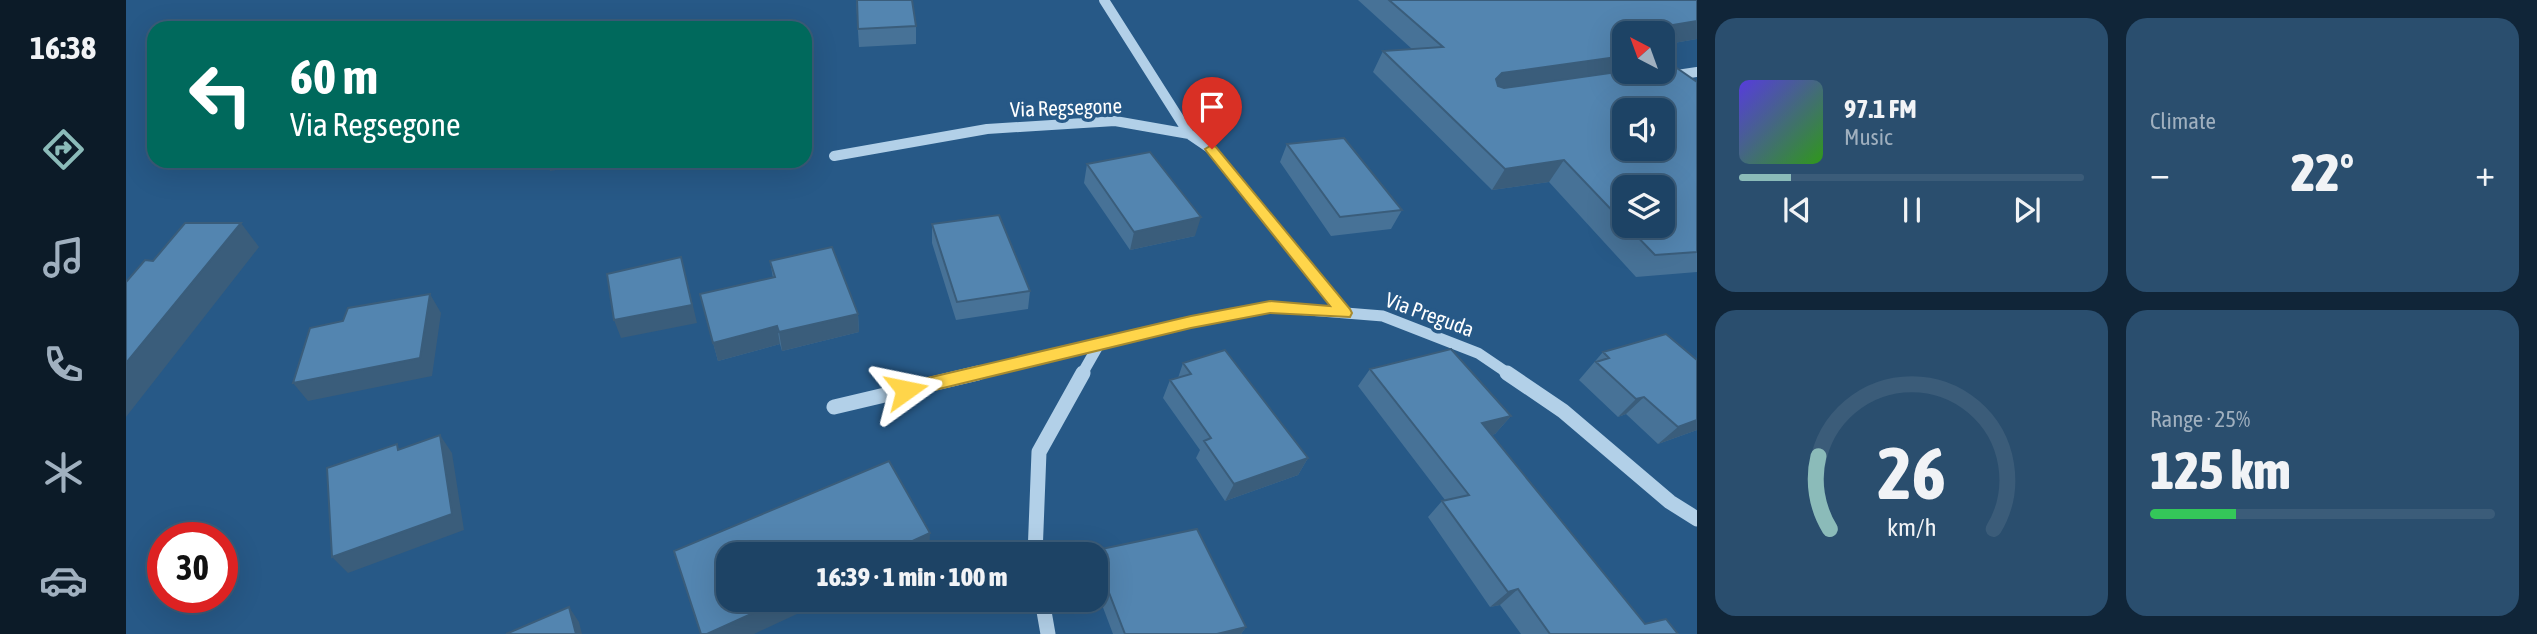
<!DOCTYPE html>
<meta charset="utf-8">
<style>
:root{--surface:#1d4365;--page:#2a4e6e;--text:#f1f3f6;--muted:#a0b0bf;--line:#3b5c79;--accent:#8bbbb9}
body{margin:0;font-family:"Asap Condensed",sans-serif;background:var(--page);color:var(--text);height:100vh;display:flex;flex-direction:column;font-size:26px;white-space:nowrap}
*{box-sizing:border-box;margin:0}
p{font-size:23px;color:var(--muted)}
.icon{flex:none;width:38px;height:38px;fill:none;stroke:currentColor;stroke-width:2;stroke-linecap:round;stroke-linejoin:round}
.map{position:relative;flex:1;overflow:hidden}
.side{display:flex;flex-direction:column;gap:18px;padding:18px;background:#102538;width:840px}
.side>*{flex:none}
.banner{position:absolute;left:21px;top:21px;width:665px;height:147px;border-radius:21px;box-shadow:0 7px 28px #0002,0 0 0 2px var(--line);background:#00695c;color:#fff;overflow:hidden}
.needle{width:46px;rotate:319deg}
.fabs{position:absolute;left:1486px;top:21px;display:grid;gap:14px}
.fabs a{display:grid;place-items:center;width:63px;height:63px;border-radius:14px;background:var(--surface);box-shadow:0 7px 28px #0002,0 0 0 2px var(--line);font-size:35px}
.speed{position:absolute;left:21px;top:522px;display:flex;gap:14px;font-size:35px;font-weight:700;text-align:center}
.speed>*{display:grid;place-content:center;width:91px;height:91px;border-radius:50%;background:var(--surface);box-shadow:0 7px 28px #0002,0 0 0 2px var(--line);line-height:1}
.speed .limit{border:10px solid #d22;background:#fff;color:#111}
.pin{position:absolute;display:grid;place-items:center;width:60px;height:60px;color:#fff;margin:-72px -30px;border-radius:50% 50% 50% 0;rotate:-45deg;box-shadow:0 0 7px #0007}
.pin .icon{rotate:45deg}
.me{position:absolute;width:77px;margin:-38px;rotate:78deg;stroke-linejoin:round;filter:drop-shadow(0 0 5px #0008)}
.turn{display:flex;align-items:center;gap:24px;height:147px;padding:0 28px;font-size:32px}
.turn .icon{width:91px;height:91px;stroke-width:2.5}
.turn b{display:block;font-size:49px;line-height:60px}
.big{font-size:52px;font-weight:800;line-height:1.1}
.side .card{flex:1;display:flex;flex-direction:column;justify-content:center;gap:10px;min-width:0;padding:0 24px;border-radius:21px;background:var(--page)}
.side .dial{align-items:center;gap:0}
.dial svg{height:182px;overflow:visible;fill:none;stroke:var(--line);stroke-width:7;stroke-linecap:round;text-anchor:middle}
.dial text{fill:var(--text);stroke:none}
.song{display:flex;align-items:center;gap:21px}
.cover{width:84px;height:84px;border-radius:10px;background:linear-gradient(135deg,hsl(250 70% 55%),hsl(110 70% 35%))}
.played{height:7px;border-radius:4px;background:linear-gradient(90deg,var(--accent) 15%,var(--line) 15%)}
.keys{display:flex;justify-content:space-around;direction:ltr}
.heat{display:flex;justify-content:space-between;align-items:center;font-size:38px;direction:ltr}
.charge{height:10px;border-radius:5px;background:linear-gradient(90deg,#34c759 25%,var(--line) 0)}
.side .tiles{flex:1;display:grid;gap:18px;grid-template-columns:repeat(2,1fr)}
.trip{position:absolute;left:590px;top:542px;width:392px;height:70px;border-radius:21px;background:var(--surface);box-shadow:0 7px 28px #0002,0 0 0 2px var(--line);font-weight:800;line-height:70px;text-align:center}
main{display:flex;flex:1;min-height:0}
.menu{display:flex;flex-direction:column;width:126px;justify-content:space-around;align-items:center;background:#0c1b28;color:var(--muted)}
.menu .icon{width:49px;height:49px}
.menu .active{color:var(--accent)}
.menu b{font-size:32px;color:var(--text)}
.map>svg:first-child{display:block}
</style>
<main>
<nav class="menu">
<b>16:38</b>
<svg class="icon active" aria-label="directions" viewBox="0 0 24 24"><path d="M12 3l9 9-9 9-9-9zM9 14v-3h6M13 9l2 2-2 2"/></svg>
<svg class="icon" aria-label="music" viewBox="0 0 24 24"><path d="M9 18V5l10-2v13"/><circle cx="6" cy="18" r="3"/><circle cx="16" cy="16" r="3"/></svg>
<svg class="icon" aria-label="phone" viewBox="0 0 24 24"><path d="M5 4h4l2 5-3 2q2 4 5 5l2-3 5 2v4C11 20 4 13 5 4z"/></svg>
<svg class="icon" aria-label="climate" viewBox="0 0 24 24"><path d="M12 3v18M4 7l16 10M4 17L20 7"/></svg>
<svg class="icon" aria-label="car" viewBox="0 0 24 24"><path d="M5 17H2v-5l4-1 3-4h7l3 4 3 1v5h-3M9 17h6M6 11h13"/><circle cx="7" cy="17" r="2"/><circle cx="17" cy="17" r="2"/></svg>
</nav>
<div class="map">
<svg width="1571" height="634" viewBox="0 0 1571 634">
<rect width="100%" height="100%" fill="#275987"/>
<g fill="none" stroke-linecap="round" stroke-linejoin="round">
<path stroke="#b2d0e8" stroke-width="10" d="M 978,0 L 1063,134
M 1544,76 L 1571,72
M 708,156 L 861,129 L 989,121 L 1063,134 L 1085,149 L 1099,167"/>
<path stroke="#b2d0e8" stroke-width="11" d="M 1098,165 L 1218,313
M 845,374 L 1065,322 L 1145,307 L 1257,316 L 1352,353 L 1383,374
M 956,374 L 972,346"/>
<path stroke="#b2d0e8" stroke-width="15" d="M 1381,373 L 1437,411 L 1544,502 L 1571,519
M 708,407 L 852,373
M 909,555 L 913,452 L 957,373
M 916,600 L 922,634"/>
</g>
<path fill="#477297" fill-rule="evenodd" d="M 730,0 L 790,26 L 790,44 L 733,47 Z
M 1232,0 L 1571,0 L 1571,39 L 1536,45 L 1536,33 L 1498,33 L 1498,72 L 1571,82 L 1571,272 L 1510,277 L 1423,182 L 1366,190 L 1247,72 L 1257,51 L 1286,49 ZM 1498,187 L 1536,226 L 1498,226 Z
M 1161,144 L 1276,210 L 1265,229 L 1205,236 L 1154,162 Z
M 961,164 L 1069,236 L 1004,250 L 958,183 Z
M 806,224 L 904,291 L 902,309 L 830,320 L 806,243 Z
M 644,261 L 732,314 L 733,332 L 656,351 L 654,344 L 592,361 L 574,294 L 647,278 Z
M 1477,352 L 1571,430 L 1532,444 L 1500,414 L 1492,417 L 1453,380 Z
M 1057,363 L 1182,458 L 1172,475 L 1099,501 L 1070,458 L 1074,450 L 1037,398 L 1044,380 L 1052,378 Z
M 1244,369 L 1385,416 L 1369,434 L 1365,435 L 1519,624 L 1552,634 L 1395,634 L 1374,605 L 1364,607 L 1302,517 L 1316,501 L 1319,500 L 1232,386 Z
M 966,551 L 1120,627 L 1115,634 L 987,634 L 970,589 L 970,555 L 965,555 Z"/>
<path fill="#3a5d7b" d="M 1571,21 L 1571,39 L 1536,45 L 1536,33 L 1498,33 Z
M 1498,56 L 1498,72 L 1364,95 L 1370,79 L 1376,73 Z
M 1438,160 L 1423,182 L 1366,190 L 1379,169 Z
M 421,161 L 486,161 L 424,171 Z
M 1075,217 L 1069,236 L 1004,250 L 1008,232 Z
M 115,223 L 133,247 L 0,417 L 0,363 Z
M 560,276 L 571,323 L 495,338 L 488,320 Z
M 304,294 L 315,313 L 306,376 L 182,401 L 167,383 Z
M 732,314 L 733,332 L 656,351 L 653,332 Z
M 651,326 L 654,344 L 592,361 L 587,343 Z
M 1518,397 L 1500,414 L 1492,417 L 1510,399 Z
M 1385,416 L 1369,434 L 1342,441 L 1356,423 Z
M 1571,420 L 1571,430 L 1532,444 L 1552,427 Z
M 314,435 L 326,453 L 338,530 L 222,573 L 206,557 Z
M 1182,458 L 1172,475 L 1099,501 L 1108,484 Z
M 804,533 L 803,553 L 800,555 L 756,555 Z
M 1392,589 L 1374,605 L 1364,607 L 1382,592 Z
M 656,600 L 701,600 L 628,634 L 581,634 Z
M 443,607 L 453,622 L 456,634 L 450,634 Z
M 1120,627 L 1115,634 L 1091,634 Z"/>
<path fill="#5385b0" stroke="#3a5d7b" stroke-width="2" fill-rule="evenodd" d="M 731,0 L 786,0 L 790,26 L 732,29 Z
M 1263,0 L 1571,0 L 1571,21 L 1498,33 L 1498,56 L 1376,73 L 1370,79 L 1372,86 L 1378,88 L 1498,71 L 1536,72 L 1536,66 L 1545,64 L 1571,82 L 1571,252 L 1529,255 L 1501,226 L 1536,226 L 1536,187 L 1498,187 L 1498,223 L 1438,160 L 1379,169 L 1257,51 L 1317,47 ZM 1498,110 L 1536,110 L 1536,149 L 1498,149 Z
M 1218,138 L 1276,210 L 1214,217 L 1161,144 Z
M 1024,152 L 1075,217 L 1008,232 L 961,164 Z
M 873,215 L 904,291 L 831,302 L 806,224 Z
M 59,223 L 115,223 L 0,363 L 0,282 L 19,260 L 27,261 Z
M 706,247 L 732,314 L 653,332 L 651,326 L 587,343 L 574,294 L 649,277 L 644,261 Z
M 555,257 L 566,305 L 488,320 L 481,274 Z
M 304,294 L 294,358 L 167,383 L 184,328 L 217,321 L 222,308 Z
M 1540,334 L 1571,360 L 1571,420 L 1552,427 L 1518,397 L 1510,399 L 1470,362 L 1483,358 L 1477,352 Z
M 1325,349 L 1385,416 L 1356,423 L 1519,624 L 1540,619 L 1552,634 L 1424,634 L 1392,589 L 1382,592 L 1316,501 L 1343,495 L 1244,369 Z
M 1099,350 L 1182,458 L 1108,484 L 1078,441 L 1085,438 L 1044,380 L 1065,374 L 1057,363 Z
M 314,435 L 326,514 L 206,557 L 201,468 L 271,444 L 272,450 Z
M 763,461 L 804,533 L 756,555 L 602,555 L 602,600 L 656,600 L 581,634 L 575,634 L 548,551 Z
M 1071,529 L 1120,627 L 1091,634 L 999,634 L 970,559 L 970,555 L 968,555 L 966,551 Z
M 443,607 L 450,634 L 380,634 Z"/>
<path fill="#ffd54a" stroke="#a68a30" stroke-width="2" d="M 1086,145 L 1090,147 L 1224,309 L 1226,313 L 1224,317 L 1144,313 L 1065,328 L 780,397 L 774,395 L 771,390 L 774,385 L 780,383 L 1065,316 L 1144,301 L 1204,306 L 1081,152 L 1079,149 Z"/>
<g text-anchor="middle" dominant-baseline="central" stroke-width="7" stroke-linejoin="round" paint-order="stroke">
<g font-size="21" fill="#fff" stroke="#275987">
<text transform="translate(940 107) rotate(-2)">Via Regsegone</text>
<text transform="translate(1304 314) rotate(20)">Via Preguda</text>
</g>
</g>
</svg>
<div class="fabs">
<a><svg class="needle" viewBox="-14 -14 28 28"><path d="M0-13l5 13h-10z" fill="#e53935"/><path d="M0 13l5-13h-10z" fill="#a0b0bf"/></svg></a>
<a><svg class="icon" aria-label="sound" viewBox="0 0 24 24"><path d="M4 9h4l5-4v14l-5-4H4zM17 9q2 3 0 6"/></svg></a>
<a><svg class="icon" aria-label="layers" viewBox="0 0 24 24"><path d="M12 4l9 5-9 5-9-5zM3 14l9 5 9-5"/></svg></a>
</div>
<div class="speed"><div class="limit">30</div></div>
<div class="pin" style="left:1086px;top:149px;background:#d93025"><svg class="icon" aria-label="arrive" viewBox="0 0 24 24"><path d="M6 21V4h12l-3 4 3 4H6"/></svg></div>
<svg class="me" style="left:780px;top:390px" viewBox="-20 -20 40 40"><path d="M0-17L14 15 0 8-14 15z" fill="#ffd54a" stroke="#fff" stroke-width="4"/></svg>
<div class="trip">16:39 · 1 min · 100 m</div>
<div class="banner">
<div class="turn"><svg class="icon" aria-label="left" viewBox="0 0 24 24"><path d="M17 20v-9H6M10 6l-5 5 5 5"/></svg><div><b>60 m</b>Via Regsegone</div></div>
</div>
</div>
<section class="side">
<div class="tiles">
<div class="card">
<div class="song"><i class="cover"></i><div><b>97.1 FM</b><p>Music</p></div></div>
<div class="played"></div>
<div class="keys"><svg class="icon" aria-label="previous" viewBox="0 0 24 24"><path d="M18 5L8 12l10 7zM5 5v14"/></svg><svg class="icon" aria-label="pause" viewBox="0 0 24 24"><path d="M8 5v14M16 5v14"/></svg><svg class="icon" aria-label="next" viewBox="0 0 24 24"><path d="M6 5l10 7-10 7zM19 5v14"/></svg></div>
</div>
<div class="card"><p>Climate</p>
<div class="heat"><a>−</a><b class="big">22°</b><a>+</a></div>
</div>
<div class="card dial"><svg viewBox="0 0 100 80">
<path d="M14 69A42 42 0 1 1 86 69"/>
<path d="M14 69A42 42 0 0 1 9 37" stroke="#8bbbb9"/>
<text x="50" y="56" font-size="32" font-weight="700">26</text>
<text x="50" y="72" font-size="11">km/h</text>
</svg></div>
<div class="card"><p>Range · 25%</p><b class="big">125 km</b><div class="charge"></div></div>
</div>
</section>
</main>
